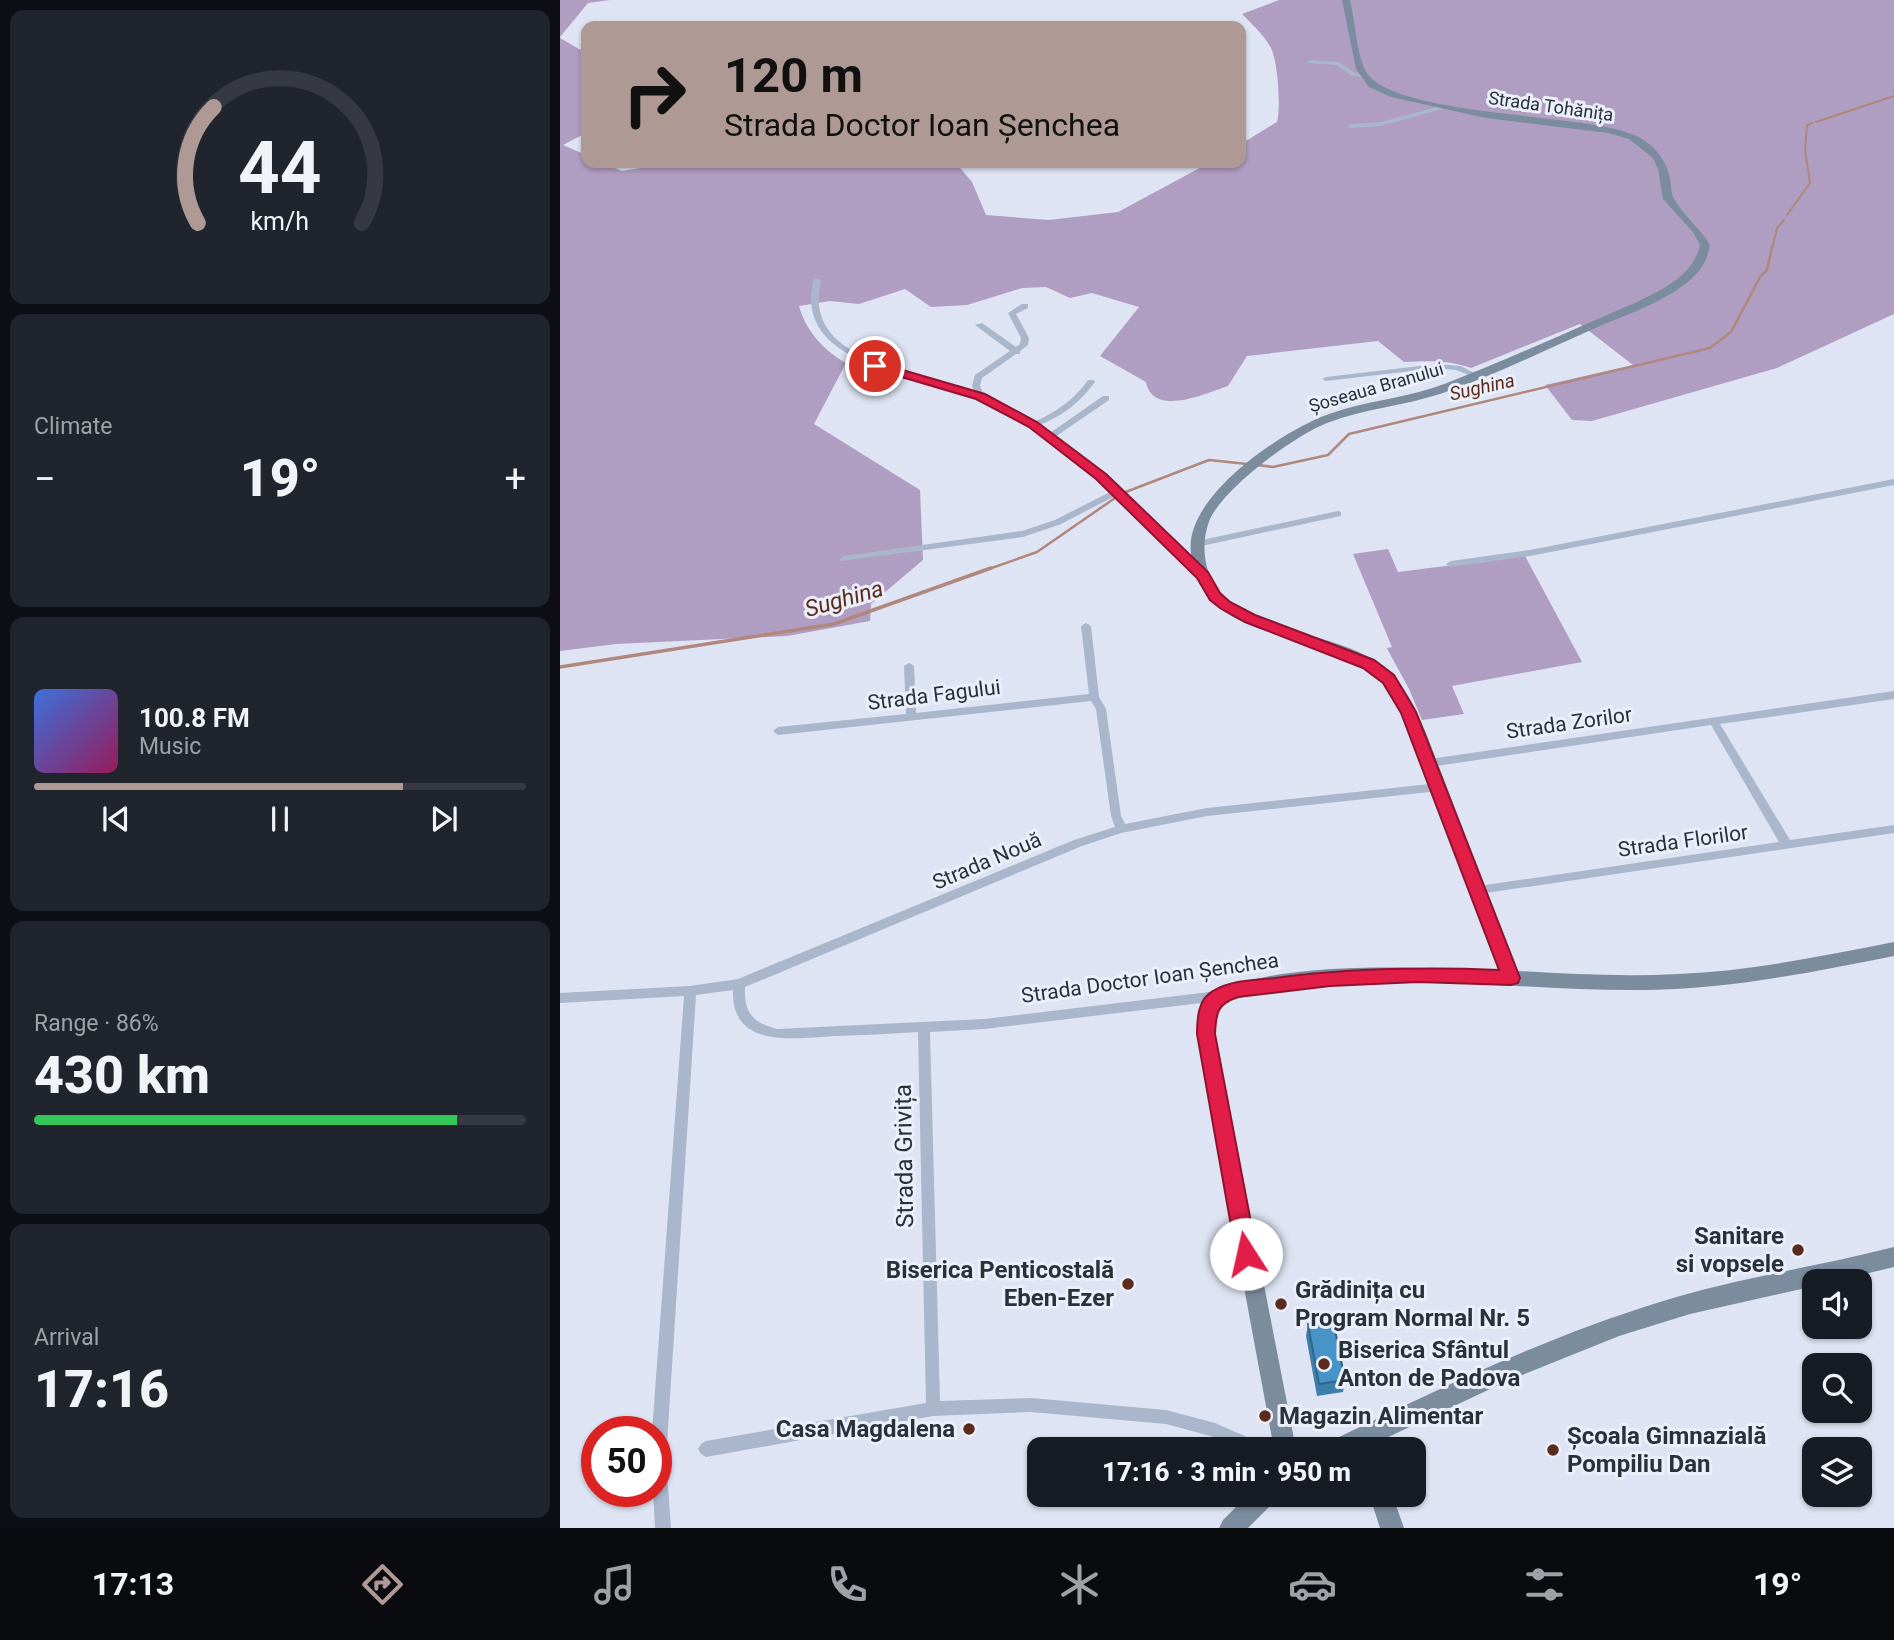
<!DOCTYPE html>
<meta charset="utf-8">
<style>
:root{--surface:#171b24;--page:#20242c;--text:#f1f3f6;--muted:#9ea1a6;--line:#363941;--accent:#ae9995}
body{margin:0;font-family:Roboto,sans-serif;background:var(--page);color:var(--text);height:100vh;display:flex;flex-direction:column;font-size:26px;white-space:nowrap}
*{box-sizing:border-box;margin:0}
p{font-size:23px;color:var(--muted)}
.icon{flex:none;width:38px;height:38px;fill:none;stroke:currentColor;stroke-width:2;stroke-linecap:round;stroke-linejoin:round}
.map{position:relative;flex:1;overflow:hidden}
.details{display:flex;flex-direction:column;gap:10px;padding:10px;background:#0d0f14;width:560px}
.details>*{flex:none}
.guide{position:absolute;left:21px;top:21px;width:665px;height:147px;border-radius:14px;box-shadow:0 2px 5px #0004;background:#ae9995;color:#111;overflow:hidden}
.tools{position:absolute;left:1242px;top:1269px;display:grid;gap:14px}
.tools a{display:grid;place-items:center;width:70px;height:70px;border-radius:14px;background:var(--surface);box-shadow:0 2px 5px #0004;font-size:35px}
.speed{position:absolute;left:21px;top:1416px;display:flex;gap:14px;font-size:35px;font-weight:700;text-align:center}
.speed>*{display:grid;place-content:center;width:91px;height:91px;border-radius:50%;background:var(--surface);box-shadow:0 2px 5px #0004;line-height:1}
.speed .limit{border:10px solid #d22;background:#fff;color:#111}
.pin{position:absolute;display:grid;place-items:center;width:60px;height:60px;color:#fff;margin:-30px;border:4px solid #fff;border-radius:50%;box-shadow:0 2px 7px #0007}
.me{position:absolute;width:77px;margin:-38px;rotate:350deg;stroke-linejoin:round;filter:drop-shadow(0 0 5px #0008)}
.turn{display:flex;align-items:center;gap:24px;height:147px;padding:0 28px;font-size:32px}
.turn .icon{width:91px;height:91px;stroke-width:2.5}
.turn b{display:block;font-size:49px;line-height:60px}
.big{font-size:52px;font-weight:800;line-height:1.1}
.details .widget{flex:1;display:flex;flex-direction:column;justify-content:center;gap:10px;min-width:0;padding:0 24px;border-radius:14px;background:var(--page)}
.details .dial{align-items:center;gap:0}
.dial svg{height:182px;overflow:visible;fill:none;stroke:var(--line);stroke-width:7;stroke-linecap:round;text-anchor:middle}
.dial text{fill:var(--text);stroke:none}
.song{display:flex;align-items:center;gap:21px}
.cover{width:84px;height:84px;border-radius:10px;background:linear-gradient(135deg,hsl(220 70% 55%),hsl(330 70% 35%))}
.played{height:7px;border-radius:4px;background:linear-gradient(90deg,var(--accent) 75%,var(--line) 75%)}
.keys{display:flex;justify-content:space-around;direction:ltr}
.heat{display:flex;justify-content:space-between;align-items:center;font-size:38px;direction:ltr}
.charge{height:10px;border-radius:5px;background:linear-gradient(90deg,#34c759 86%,var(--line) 0)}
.trip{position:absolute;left:467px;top:1437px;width:399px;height:70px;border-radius:14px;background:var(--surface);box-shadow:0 2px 5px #0004;font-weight:800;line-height:70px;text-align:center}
.menu{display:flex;height:112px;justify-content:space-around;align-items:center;background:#090b0e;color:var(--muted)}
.menu .icon{width:49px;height:49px}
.menu .selected{color:var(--accent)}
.menu b{font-size:32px;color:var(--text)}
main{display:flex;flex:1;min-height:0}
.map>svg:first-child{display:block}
</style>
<main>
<section class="details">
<div class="widget dial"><svg viewBox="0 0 100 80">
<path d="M14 69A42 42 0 1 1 86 69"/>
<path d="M14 69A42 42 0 0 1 21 18" stroke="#ae9995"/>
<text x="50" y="56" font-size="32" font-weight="700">44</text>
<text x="50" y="72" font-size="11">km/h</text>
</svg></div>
<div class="widget"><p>Climate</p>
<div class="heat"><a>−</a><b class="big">19°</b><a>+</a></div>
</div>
<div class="widget">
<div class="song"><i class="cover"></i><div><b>100.8 FM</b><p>Music</p></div></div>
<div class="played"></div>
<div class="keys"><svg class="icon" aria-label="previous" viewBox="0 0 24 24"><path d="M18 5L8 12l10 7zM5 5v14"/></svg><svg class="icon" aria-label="pause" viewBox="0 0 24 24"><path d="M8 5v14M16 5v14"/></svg><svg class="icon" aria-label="next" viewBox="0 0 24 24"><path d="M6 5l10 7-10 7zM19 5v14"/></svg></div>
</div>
<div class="widget"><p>Range · 86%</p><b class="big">430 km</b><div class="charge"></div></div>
<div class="widget"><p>Arrival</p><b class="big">17:16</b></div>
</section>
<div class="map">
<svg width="1334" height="1528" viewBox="0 0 1334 1528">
<rect width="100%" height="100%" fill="#dee4f3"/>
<path fill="#b09dc2" d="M 0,0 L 50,0 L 28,3 L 0,37 Z
M 719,0 L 1334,0 L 1334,314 L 1217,368 L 1032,421 L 1012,420 L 985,385 L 1073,365 L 1020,324 L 911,368 C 888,360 868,361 844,362 L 818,341 L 687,356 L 668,386 C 647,393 593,418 586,382 L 540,356 L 579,307 L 532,293 L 510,298 L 486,287 L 462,288 L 407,305 L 371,307 L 345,289 L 299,304 L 270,301 L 239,306 C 246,331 263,350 286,363 L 254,424 L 360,490 L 363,560 L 311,604 L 310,621 L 227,636 L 56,644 L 0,651 L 0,38 L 26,53 L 26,133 L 3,145 L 26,155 L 26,163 L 43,163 L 62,171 L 111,163 L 396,163 L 412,182 L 426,215 L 489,220 L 558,212 L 649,163 L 681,163 L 681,144 L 717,122 C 721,107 718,62 711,48 C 704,35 693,25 682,14 Z
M 828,549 L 838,572 L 965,556 L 1022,662 L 892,686 L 904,714 L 862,720 L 849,689 L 830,654 L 827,648 L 832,647 L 793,554 Z"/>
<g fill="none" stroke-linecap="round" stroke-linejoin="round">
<path stroke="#b0877c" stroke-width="2" d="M 1256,122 L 1334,96
M 1227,215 L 1250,183 L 1245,150 L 1247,125 L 1252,123
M 1212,249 L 1217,228 L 1224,220"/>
<path stroke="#b0877c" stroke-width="2.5" d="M 698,465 L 713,467 L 768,455 L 789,434 L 1150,348 L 1171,332 L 1200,277 L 1207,270 L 1212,247
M 563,493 L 649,460 L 687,464
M 426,570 L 477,552 L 555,498"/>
<path stroke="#b0877c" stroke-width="3.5" d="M 0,667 L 274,624 L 431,568"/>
<path fill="#a9b6cb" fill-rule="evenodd" d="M 750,60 L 779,62 L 795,73 L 806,76 L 803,78 L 791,75 L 776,65 L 748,63 L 747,62 Z
M 884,105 L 887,107 L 886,108 L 821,126 L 791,128 L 788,126 L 791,124 L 821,122 Z
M 254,278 L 261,280 C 259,292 257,306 262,318 C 279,366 373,376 414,391 L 412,386 L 415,375 L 450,351 L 415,325 L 422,323 L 456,347 L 460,344 L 461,338 L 448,313 L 462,304 L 468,304 L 468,308 L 456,314 L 469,338 L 468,345 L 460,351 L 460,354 L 456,354 L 422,378 L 420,386 L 424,395 L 474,422 C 496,412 514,400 528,380 L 534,380 L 535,382 C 520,402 503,416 479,425 L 490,433 L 543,396 L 549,396 L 549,400 L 495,437 L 553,485 L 646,574 L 648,576 L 646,578 L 640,578 L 555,496 L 501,524 L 463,537 L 281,561 L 279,559 L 284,556 L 462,531 L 495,520 L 550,492 C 515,458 478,428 435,406 C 417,397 399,391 380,385 C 328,371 233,354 254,278 Z
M 877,364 L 901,366 L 918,375 L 914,377 L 896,370 L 877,368 L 766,381 L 762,379 L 766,377 Z
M 1334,479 L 1334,485 L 970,556 L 891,567 L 886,564 L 891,561 L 970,550 Z
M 778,511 L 781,512 L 781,516 L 637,547 L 632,544 L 637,541 Z
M 526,623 L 531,626 L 539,697 L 546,709 L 561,816 L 565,824 L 647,808 L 879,783 L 883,784 L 884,787 L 883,790 L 879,791 L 647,816 L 561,833 L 522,846 L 185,987 C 184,1013 192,1022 217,1029 L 424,1019 L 658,991 L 662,992 L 664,996 L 662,1000 L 658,1001 L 424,1029 L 370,1032 L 380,1401 L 471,1398 L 606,1410 L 655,1423 L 703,1444 L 706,1449 L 681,1449 L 654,1437 L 606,1424 L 471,1412 L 373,1416 L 146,1457 L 141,1454 L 138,1449 L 141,1444 L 146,1441 L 366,1403 L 358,1032 C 330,1034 303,1035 275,1036 C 235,1038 171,1050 173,990 L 136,995 L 106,1459 L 111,1528 L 95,1528 L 93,1491 L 96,1491 L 96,1432 L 92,1432 L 124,996 L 0,1003 L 0,993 L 130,986 L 178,979 L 514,840 L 555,827 L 551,816 L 536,709 L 531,701 L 218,735 L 213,731 L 218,727 L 346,714 L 344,666 L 349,663 L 354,666 L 356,713 L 529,694 L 521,626 Z
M 1334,691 L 1334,699 L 1160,724 L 1230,840 L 1334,825 L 1334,833 L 919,894 L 915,893 L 913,890 L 915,887 L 919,886 L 1219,842 L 1151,725 L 870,767 L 865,763 L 870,759 Z"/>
<path fill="#7b8c9f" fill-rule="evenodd" d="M 782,0 L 790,0 C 795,21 796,48 804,68 C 825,118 1025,112 1074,135 C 1093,143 1106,159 1110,178 C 1111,185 1111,194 1114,199 C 1123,215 1140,228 1150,245 C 1147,262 1139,274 1125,284 C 1098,305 1062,316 1031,330 C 981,352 931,377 880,394 C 843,406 803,409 767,423 C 734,436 665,487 650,519 C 643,536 643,554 648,571 C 670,634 771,628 820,664 C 843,680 855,707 866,733 L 958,971 C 1011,974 1064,977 1118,974 C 1191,971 1262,956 1334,942 L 1334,956 C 1253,972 1170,989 1087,990 C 948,992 801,963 664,1002 L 656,1014 L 655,1034 L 736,1449 L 714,1449 L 637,1034 L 638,1013 L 652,991 C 739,960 848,967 939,971 L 851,733 C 844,717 837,699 826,686 C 787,641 717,644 668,614 C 646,601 635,578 631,553 C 623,497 723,430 769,414 C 808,400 849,398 887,383 C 951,358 1014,329 1077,302 C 1103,289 1133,276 1140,245 L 1133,232 L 1103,199 L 1098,169 L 1093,158 L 1069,139 L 1048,133 L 926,118 L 831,97 L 809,87 L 796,69 Z
M 1334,1247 L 1334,1267 L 1276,1281 L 1255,1281 L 1255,1286 L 1130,1314 L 1059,1336 L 945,1382 L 803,1449 L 768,1449 L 771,1441 C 878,1389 986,1337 1100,1302 C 1177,1278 1256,1267 1334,1247 Z
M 689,1494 L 717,1494 L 714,1502 L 688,1528 L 659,1528 L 663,1520 Z
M 809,1494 L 832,1494 L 844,1528 L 820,1528 Z"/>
</g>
<path fill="#3e7eab" d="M 752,1316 L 767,1321 L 785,1380 L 783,1392 L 757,1396 L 746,1336 L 748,1324 L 751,1323 Z"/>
<path fill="#4893c7" stroke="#32678b" stroke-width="2" d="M 766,1314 L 767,1321 L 773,1320 L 785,1380 L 759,1384 L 748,1324 L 754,1323 L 752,1316 Z"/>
<path fill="#e11d48" stroke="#92132f" stroke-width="2" d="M 315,362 L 425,394 L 477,422 L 546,474 L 648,572 L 660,593 L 670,602 L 695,615 L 814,660 L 834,675 L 856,712 L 960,978 L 958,983 L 951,985 L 858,982 L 770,986 L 678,997 C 657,1004 656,1013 655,1034 L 697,1254 L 694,1261 L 686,1264 L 679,1261 L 676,1254 L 637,1034 C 637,1019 638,999 653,991 C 671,980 695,980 715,978 C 790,968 864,967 939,970 L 841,713 L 823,683 L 803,668 L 685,622 L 660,608 L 650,600 L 637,578 L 536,479 L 469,427 L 416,399 L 311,368 L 311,363 Z"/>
<g fill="#5b2c1e" stroke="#ebeffa" stroke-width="2.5">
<circle cx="1238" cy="1250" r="7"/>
<circle cx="568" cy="1284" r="7"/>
<circle cx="721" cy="1304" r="7"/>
<circle cx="764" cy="1364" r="7"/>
<circle cx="705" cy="1416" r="7"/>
<circle cx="409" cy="1429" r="7"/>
<circle cx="993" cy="1450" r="7"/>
</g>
<g text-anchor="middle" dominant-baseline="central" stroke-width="6" stroke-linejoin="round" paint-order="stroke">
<g font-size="18" fill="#293139" stroke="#ebeffa">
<text transform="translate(991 106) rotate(8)">Strada Tohănița</text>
<text transform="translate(816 387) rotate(-16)">Șoseaua Branului</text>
</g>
<g font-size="19" font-style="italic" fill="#5b2c1e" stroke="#ebeffa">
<text transform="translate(922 387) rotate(-13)">Sughina</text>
</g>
<g font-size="21" fill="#293139" stroke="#ebeffa">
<text transform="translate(374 695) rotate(-7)">Strada Fagului</text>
<text transform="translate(1009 723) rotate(-8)">Strada Zorilor</text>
<text transform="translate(1123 841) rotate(-8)">Strada Florilor</text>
<text transform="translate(427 861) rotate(-23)">Strada Nouă</text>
<text transform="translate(590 978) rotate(-8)">Strada Doctor Ioan Șenchea</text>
</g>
<g font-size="23" font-style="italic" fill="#5b2c1e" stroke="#ebeffa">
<text transform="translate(284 599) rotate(-16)">Sughina</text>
</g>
<g font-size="24" fill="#293139" stroke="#ebeffa">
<text transform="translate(344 1156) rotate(-91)">Strada Grivița</text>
</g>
<g font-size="24" font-weight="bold" fill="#293139" stroke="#ebeffa" text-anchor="start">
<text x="1224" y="1236" text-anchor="end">Sanitare<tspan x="1224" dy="28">si vopsele</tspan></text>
<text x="554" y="1270" text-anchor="end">Biserica Penticostală<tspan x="554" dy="28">Eben-Ezer</tspan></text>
<text x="735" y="1290">Grădinița cu<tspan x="735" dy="28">Program Normal Nr. 5</tspan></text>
<text x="778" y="1350">Biserica Sfântul<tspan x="778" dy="28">Anton de Padova</tspan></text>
<text x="719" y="1416">Magazin Alimentar</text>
<text x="395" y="1429" text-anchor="end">Casa Magdalena</text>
<text x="1007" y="1436">Școala Gimnazială<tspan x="1007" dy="28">Pompiliu Dan</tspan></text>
</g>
</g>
</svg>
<div class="tools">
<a><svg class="icon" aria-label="sound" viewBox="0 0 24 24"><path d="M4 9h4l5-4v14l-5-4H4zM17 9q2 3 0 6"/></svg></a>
<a><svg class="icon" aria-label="search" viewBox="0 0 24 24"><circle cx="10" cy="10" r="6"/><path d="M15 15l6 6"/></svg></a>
<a><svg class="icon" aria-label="layers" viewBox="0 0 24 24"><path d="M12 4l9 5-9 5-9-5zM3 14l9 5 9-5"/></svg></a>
</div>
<div class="speed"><div class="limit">50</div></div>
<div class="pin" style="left:315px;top:366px;background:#d93025"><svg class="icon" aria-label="arrive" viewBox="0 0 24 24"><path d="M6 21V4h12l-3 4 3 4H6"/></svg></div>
<svg class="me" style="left:686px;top:1254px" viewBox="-20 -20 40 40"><circle r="19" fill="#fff"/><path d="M0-13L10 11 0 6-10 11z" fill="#e11d48"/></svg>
<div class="trip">17:16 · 3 min · 950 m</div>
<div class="guide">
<div class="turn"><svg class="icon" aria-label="right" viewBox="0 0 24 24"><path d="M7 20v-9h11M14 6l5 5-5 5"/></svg><div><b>120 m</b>Strada Doctor Ioan Șenchea</div></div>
</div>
</div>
</main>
<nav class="menu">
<b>17:13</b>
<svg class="icon selected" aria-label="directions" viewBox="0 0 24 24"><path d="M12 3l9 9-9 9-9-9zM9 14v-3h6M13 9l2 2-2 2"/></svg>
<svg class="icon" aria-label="music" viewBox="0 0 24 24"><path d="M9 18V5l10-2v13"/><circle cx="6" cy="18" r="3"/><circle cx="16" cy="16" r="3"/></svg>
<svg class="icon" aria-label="phone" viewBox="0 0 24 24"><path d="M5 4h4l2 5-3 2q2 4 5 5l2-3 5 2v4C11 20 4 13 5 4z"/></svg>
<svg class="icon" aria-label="climate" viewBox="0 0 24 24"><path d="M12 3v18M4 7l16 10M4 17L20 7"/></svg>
<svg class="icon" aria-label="car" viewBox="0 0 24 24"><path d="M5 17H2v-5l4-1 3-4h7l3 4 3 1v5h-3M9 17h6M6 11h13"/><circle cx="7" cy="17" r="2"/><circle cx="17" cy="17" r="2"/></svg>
<svg class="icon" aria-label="filters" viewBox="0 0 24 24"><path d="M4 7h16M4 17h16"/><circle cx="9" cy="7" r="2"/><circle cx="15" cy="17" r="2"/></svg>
<b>19°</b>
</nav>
